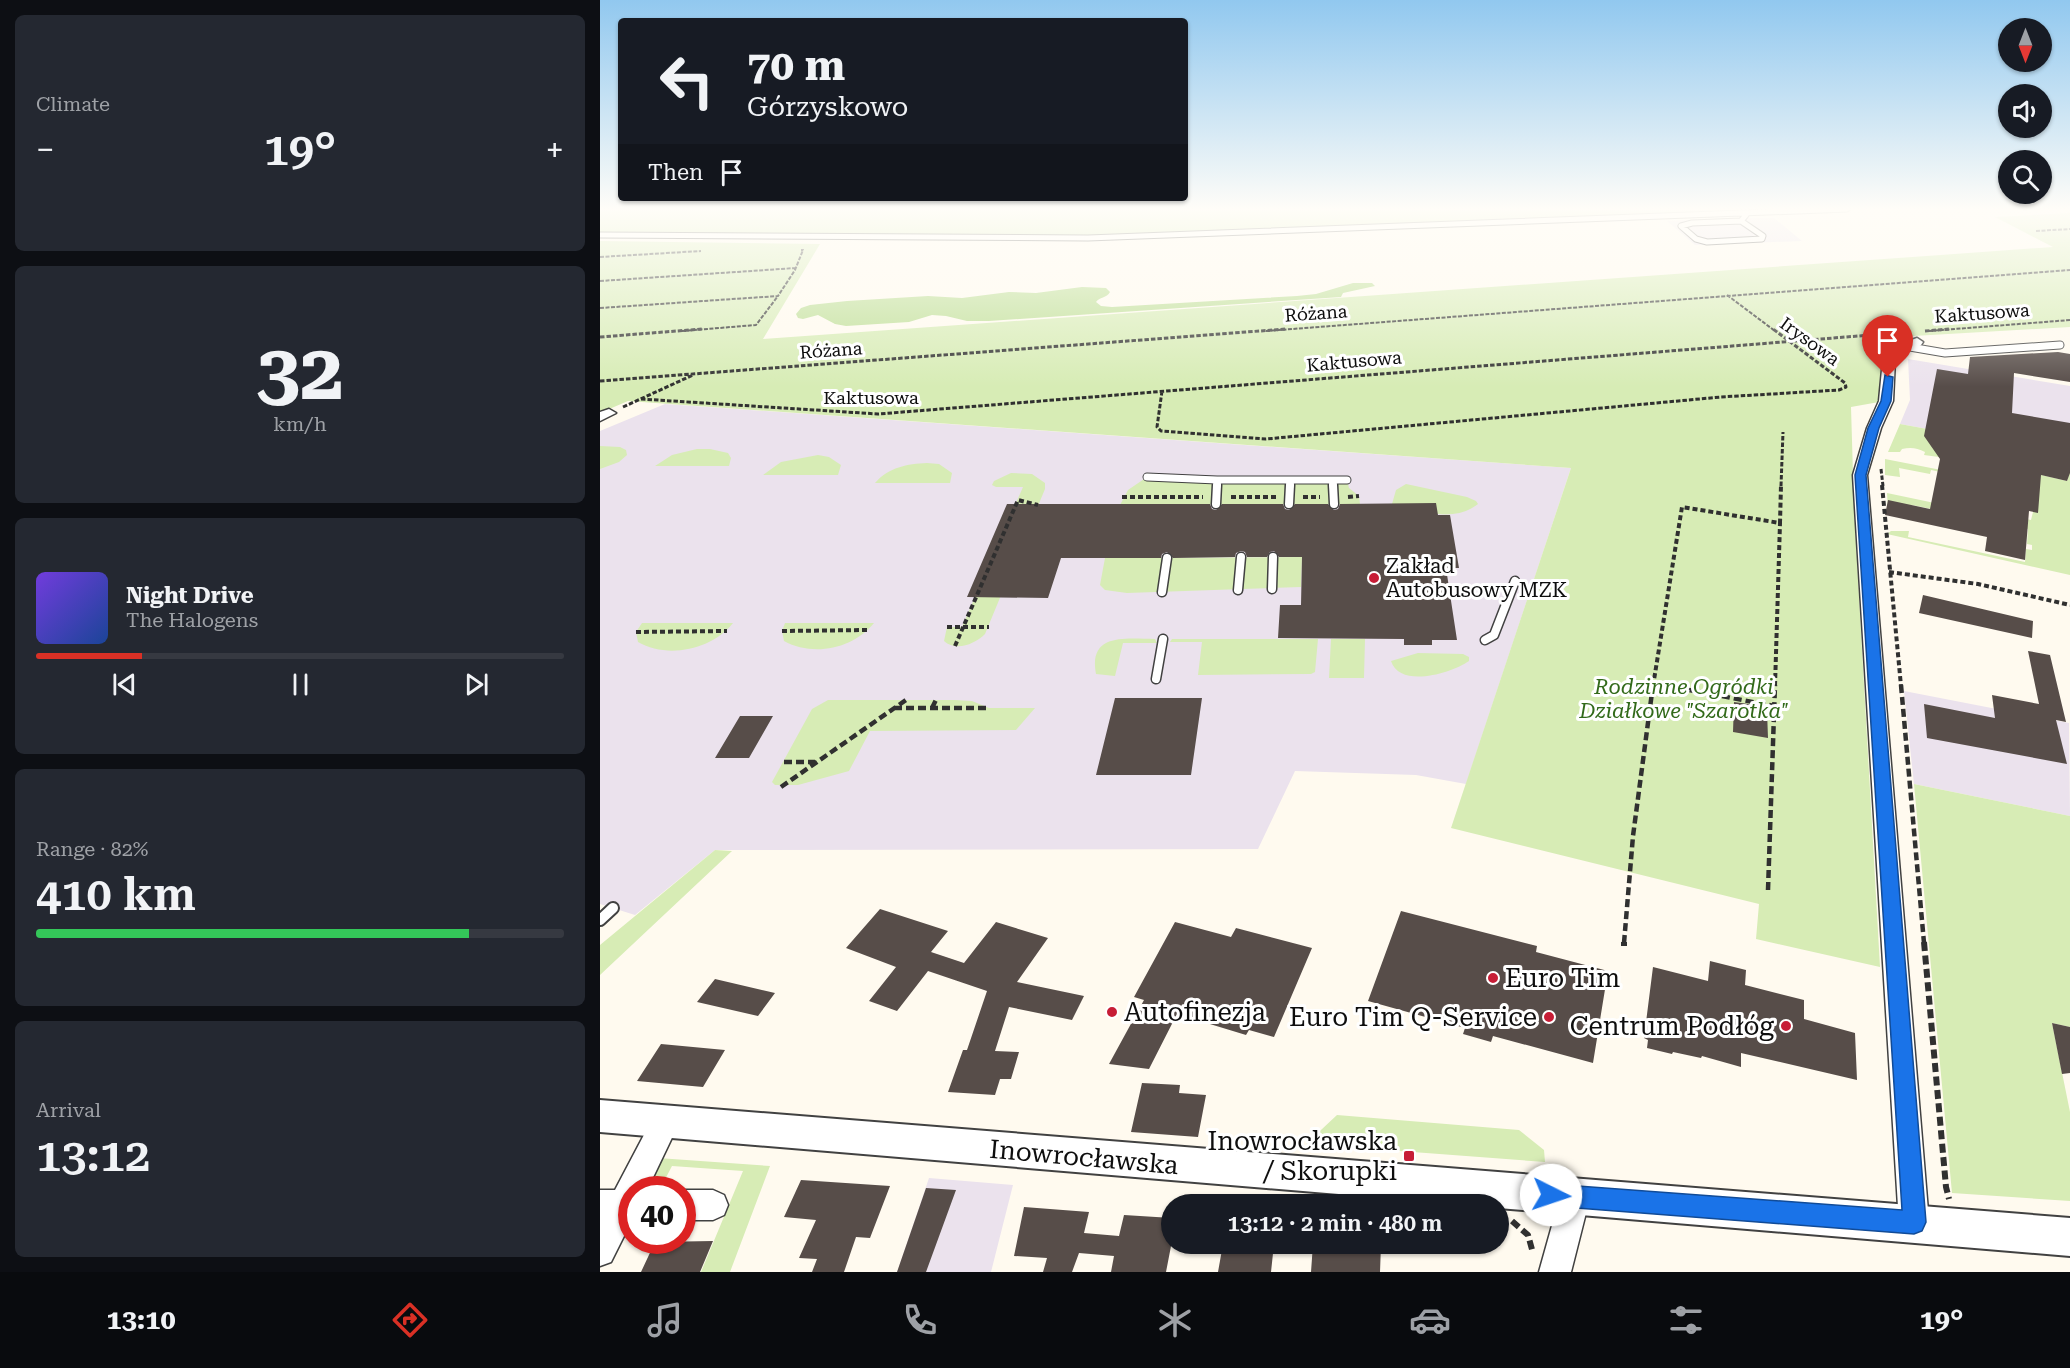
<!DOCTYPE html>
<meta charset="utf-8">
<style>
:root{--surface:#171b24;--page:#242831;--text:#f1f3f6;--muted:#9ea1a6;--line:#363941;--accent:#d93025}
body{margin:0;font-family:"Roboto Serif",serif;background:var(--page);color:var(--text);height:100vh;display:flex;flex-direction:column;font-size:22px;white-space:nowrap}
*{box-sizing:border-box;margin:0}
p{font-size:20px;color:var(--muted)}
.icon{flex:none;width:33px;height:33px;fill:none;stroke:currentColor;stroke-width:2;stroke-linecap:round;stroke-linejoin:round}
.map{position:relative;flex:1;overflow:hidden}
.side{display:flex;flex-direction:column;gap:15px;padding:15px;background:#0d0f14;width:600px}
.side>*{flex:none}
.guide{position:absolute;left:18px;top:18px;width:570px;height:183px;border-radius:6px;box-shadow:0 2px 4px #0004;background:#171b24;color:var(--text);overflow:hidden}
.needle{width:39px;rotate:180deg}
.controls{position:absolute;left:1398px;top:18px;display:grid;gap:12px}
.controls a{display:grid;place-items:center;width:54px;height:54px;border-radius:50%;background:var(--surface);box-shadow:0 2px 4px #0004;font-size:30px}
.speed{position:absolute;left:18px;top:1176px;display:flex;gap:12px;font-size:30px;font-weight:700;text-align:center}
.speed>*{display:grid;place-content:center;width:78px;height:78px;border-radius:50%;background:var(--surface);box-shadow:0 2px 4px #0004;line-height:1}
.speed .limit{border:9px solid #d22;background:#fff;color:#111}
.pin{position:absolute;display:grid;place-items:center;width:51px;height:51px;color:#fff;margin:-62px -26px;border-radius:50% 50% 50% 0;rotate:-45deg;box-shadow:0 0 6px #0007}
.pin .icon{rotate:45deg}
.me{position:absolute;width:66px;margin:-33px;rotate:94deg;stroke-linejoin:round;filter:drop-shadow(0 0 4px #0008)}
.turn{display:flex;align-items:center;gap:21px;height:126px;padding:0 30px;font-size:27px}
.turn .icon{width:78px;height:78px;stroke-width:2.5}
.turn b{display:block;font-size:42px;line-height:51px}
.then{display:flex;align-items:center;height:57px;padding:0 30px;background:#0003;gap:12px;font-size:22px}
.big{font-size:45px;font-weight:600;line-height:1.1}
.side .tile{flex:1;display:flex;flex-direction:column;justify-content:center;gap:9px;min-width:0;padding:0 21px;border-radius:9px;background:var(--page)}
.side .dial{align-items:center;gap:0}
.dial b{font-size:78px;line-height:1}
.song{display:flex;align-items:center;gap:18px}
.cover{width:72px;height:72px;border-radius:9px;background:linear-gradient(135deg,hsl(260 70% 55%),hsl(220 70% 35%))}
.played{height:6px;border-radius:3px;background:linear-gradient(90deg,var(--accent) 20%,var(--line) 20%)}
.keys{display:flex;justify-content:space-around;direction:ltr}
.heat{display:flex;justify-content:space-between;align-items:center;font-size:33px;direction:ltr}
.charge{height:9px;border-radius:4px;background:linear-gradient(90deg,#34c759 82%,var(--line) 0)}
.trip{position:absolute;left:561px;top:1194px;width:348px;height:60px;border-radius:30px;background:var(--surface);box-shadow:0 2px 4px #0004;font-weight:600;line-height:60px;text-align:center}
.tabs{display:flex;height:96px;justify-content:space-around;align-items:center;background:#090b0e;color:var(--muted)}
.tabs .icon{width:42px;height:42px}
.tabs .selected{color:var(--accent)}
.tabs b{font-size:27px;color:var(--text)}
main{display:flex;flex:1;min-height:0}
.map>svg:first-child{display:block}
</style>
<main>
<section class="side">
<div class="tile"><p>Climate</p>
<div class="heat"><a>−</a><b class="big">19°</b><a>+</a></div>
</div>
<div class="tile dial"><b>32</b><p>km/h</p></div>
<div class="tile">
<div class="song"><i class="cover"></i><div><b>Night Drive</b><p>The Halogens</p></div></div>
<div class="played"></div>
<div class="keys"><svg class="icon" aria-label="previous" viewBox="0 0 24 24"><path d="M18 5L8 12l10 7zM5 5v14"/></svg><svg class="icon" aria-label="pause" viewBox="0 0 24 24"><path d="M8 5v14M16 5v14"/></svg><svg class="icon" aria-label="next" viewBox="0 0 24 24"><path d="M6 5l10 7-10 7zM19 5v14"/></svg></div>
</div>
<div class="tile"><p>Range · 82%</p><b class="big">410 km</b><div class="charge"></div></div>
<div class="tile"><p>Arrival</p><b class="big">13:12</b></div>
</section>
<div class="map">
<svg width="1470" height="1272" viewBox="0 0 1470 1272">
<rect width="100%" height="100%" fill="#fffaef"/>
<path fill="#ebe2ed" d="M 1136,218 L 1174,218 L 1202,241 L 1095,245 L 1067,221 Z
M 1308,359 L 1470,386 L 1470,455 L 1300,424 L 1310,400 Z
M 65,404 L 971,468 L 866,784 L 816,775 L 695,771 L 658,849 L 115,850 L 35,915 L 0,904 L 0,431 Z
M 1304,691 L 1469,723 L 1470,816 L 1314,784 Z
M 329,1178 L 413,1185 L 391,1272 L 297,1272 Z"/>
<path fill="#d7ecb5" d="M 0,209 L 1206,209 L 470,236 L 0,233 Z
M 1470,213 L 1470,327 L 1279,338 L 1283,384 L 1279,402 L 1251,407 L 1254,508 L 1280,967 L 1156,939 L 1159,904 L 851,828 L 971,468 L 28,401 L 0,413 L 0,241 L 220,244 L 163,339 L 1453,247 L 1395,217 Z
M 1300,424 L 1470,455 L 1470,575 L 1287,534 L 1291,531 L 1309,531 L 1308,537 L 1425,562 L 1426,549 L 1432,550 L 1432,545 L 1427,544 L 1428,529 L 1312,505 L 1288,510 L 1287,493 L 1406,518 L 1407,515 L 1431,520 L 1433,512 L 1420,489 L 1331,470 L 1330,474 L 1299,468 L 1300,477 L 1285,475 L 1285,459 L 1423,486 L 1433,473 L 1467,481 L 1469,475 L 1339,457 L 1324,455 L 1325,452 C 1317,448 1311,447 1302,449 L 1300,452 L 1288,452 Z
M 0,446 L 20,447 L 26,450 L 27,455 L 19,462 L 0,469 Z
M 97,449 L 110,449 L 128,453 L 131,458 L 129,466 L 55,466 L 72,455 Z
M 218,455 L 229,457 L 241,465 L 238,475 L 163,475 L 181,462 Z
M 327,463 L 339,464 L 352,473 L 350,483 L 275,483 C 289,467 307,464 327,463 Z
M 411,473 L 432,474 L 445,483 L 445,489 L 385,634 C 375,644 356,652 344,641 L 347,627 L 362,627 L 423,487 L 396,487 L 392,485 L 394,481 Z
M 547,477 L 747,480 L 749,488 L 759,496 L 760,504 L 520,505 L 528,490 Z
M 806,484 L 867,497 L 876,501 L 878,504 C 853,524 819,510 792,504 L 796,490 Z
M 702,557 L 701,587 L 527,593 L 505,590 L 500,585 L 505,558 Z
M 42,623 L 133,623 C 112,650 67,659 38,642 L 36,632 Z
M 185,623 L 274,623 C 253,649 213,657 184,641 L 182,631 Z
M 555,639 L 557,643 L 523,643 L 515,676 L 496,674 C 488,632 527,639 555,639 Z
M 572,639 L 718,639 L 715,672 L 711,674 L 598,675 L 602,642 L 570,642 Z
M 731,639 L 765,639 L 764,678 L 729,678 Z
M 818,653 L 863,654 L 869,657 L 869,661 C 852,673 800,689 791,661 Z
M 228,700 L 355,700 L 372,701 L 389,708 L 435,708 L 416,730 L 270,731 L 249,771 L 198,785 L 175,785 L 172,782 L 212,709 Z
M 1314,784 L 1470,816 L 1470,1027 L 1452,1023 L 1470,1112 L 1470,1201 L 1352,1193 Z
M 115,850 L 132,851 L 0,975 L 0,945 Z
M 737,1115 L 919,1130 L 944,1150 L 945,1162 L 706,1144 Z
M 58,1158 L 170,1166 L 130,1272 L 101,1272 L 143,1171 L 72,1166 L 60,1189 L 46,1189 Z"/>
<path fill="#bdde94" d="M 753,283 L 772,283 L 775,286 L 743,293 L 741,297 L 389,321 L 367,321 L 346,316 L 332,315 L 309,322 L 246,326 L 235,324 L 218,315 L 203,319 L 198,318 L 196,314 L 201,308 L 210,305 L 247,301 L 328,296 L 362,298 L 409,292 L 436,293 L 482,287 L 506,288 L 510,292 C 507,298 499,297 496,302 L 501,306 L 512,307 L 697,296 L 716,294 Z"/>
<path fill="#574d49" d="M 1458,352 L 1470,354 L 1470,382 L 1414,373 L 1412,413 L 1470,423 L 1470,473 L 1467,481 L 1441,475 L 1438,513 L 1429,511 L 1425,560 L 1385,551 L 1387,537 L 1285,515 L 1288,500 L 1330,509 L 1340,459 L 1324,436 L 1337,369 L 1368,374 L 1370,357 Z
M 836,503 L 838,515 L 850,515 L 859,568 L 846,568 L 857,640 L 832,640 L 832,645 L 804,645 L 804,639 L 678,638 L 680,605 L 701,605 L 702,557 L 679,557 L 674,551 L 670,552 L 667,557 L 647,557 L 645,552 L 641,551 L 636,553 L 635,557 L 573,558 L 567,552 L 562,554 L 561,558 L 461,558 L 448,598 L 367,597 L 407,504 L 610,504 L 612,509 L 616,510 L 622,504 L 683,504 L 685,509 L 689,510 L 695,504 L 728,504 L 734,510 L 738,509 L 740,504 Z
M 1323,595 L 1433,621 L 1432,638 L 1319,613 Z
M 1428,651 L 1450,655 L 1466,722 L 1456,720 L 1467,764 L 1327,738 L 1324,704 L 1395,718 L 1392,695 L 1439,704 Z
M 515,698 L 602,698 L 591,775 L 496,775 Z
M 1134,702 L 1156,705 L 1156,709 L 1167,711 L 1168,738 L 1133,732 Z
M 140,716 L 173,716 L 149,758 L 115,758 Z
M 280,909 L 348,931 L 331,952 L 364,963 L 396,922 L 448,938 L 417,982 L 484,996 L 472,1020 L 409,1007 L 395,1051 L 419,1052 L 411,1079 L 400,1079 L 395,1095 L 348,1092 L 363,1050 L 367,1050 L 387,991 L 328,971 L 297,1011 L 269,1001 L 296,967 L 246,948 Z
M 801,911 L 937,946 L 936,952 L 1008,971 L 993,1063 L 893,1036 L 891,1042 L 863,1034 L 865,1028 L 768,1001 Z
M 575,922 L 631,937 L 636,928 L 712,948 L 674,1037 L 649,1030 L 646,1035 L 577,1014 L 549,1069 L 509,1064 L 544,1000 L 534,997 Z
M 1110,961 L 1146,970 L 1145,985 L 1204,1000 L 1204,1019 L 1255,1033 L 1257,1080 L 1141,1053 L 1141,1067 L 1102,1056 L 1101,1058 L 1073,1052 L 1072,1054 L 1047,1048 L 1048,1040 L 1044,1038 L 1053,967 L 1108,981 Z
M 115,979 L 175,993 L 158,1016 L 97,1002 Z
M 1452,1023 L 1470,1027 L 1470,1073 L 1462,1074 Z
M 61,1044 L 125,1050 L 103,1087 L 37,1081 Z
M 542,1083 L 580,1085 L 579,1093 L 606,1095 L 598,1137 L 531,1132 Z
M 201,1180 L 290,1186 L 270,1238 L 256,1237 L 244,1272 L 212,1272 L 217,1259 L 199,1258 L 216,1220 L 184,1217 Z
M 326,1188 L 356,1190 L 326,1272 L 297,1272 Z
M 424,1207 L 489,1212 L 484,1233 L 519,1236 L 524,1215 L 572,1218 L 572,1241 L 566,1272 L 511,1272 L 514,1256 L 479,1253 L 472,1272 L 443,1272 L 447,1258 L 414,1256 Z
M 113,1241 L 100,1272 L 41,1272 L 55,1242 Z
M 623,1244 L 674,1244 L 671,1272 L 618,1272 Z
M 713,1244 L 781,1244 L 780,1272 L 711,1272 Z"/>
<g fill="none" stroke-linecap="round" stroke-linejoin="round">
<defs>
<path id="service-far3" d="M 1141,221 L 1163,236 L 1162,239 L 1107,242 L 1096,239 L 1081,226 L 1092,223 Z
M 1141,221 L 1146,215 L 1143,213
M 0,235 L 488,238 L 1247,209"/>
<path id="service-far2" d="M 1304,346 L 1345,353 L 1460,345
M 547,477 L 617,480 L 747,480
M 733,480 L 733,486
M 617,486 L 617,480
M 690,486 L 690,480"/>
<path id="service-far1" d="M 733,485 L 734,504
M 616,504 L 617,485
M 689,504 L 690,485
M 672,589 L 673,557
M 638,590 L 641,557
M 562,592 L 567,558
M 885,640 L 894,635 L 915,581
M 556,679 L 563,639"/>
<path id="service" d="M 0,920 L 13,908"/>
<path id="minor" d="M 1317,338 L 1323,342 L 1321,345 L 1303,352 L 1295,360 L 1293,401 L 1281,428 L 1267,475 L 1329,1223 L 1325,1234 L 1314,1238 L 1303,1234 L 1299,1223 L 1253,475 L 1267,428 L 1279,401 L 1283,359 L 1295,346 Z
M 9,409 L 16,413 L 0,421 L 0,412 Z
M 65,1110 L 75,1114 L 79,1123 L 47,1190 L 32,1190 L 32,1220 L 11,1262 L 0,1266 L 0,1190 L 15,1190 L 55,1114 Z
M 975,1182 L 986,1187 L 990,1197 L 971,1272 L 939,1272 L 960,1197 L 964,1187 Z
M 82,1190 L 113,1190 L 124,1195 L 128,1205 L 124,1215 L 113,1220 L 82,1220 Z"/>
<path id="tertiary" d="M 0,1100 L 1470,1218 L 1470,1256 L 898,1208 L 898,1204 L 858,1204 L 0,1132 Z"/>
</defs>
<use href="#service-far3" stroke="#414141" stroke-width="7"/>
<use href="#service-far2" stroke="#414141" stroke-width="9"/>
<use href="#service-far1" stroke="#414141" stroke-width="11"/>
<use href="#service" stroke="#414141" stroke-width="14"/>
<use href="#minor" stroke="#414141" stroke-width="3"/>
<use href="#tertiary" stroke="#414141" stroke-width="4"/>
<path stroke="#303030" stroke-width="2" stroke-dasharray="4 1.5" stroke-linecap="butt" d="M 1436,231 L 1470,229
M 0,257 L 101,251
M 0,281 L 196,268
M 1127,295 L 1175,331
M 0,308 L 178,296 L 195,270 L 203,250 L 201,250
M 82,331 L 156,325 L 178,296
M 666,331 L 1470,270
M 1329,331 L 1470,320"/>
<path stroke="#303030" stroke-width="3" stroke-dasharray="4.5 2" stroke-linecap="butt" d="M 1325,331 L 1349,329
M 0,337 L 102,329
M 0,381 L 686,329
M 562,391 L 557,427 L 561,431 L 666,439 L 1121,397 L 1239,390 L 1246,387 L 1245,383 L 1173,329
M 41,399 L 278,414 L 1296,333
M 23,407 L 93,375
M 1281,469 L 1283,486
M 1181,486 L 1183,432"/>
<path stroke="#303030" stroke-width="4" stroke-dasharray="5 3" stroke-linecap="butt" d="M 1282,485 L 1301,686
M 522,497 L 603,497
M 631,497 L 678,497
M 703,497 L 720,497
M 748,497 L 759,496
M 1289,572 L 1378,584 L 1470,605
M 347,627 L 389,627
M 182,631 L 268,630
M 36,632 L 127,631
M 355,646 L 418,500 L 438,505
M 1053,683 L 1071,686
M 1053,686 L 1082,507 L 1180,523 L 1181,485
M 1175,686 L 1180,523"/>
<path stroke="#303030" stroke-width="4.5" stroke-dasharray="8 4" stroke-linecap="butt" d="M 1063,685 L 1174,706
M 1301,685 L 1324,943
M 1051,696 L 1061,690 L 1078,689
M 294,708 L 389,708
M 332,708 L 336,700
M 184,762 L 215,762
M 181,787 L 306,700
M 1168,890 L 1175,685
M 1024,943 L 1033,836 L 1053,685"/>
<path stroke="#303030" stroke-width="6" stroke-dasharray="9 4.5" stroke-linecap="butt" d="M 1324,942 L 1346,1187 L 1349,1199
M 1024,946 L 1024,942
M 912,1221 L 928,1235 L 933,1253"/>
<use href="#service-far3" stroke="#fff" stroke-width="5"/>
<use href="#service-far2" stroke="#fff" stroke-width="7"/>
<use href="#service-far1" stroke="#fff" stroke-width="8"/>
<use href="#service" stroke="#fff" stroke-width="10"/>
<use href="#minor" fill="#fff" fill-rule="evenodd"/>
<use href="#tertiary" fill="#fff" fill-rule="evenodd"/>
</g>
<linearGradient id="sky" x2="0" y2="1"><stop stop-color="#91c8ef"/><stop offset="0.54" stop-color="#fffdf8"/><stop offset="1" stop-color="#fffdf8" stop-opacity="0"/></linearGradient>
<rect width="1470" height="387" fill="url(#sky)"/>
<path fill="#1a73e8" stroke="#114b97" stroke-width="1.5" d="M 1285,375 L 1293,377 L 1291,401 L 1279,428 L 1266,475 L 1326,1222 L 1322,1231 L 1314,1234 L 951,1206 L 943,1203 L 940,1195 L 943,1187 L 951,1184 L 1302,1210 L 1255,475 L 1268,428 L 1281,401 Z"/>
<g fill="#c71d36" stroke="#fff" stroke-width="2">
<circle cx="774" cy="578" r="6"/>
<circle cx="893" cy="978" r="6"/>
<circle cx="512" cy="1012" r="6"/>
<circle cx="949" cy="1017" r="6"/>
<circle cx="1186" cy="1026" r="6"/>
<rect x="803" y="1150" width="12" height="12" rx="3"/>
</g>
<g text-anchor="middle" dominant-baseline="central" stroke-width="6" stroke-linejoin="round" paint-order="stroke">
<g font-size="18" fill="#0e0e0e" stroke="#fff">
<text transform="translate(716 313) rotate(-4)">Różana</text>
<text transform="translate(1382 313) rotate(-4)">Kaktusowa</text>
<text transform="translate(1210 341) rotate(36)">Irysowa</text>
<text transform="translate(231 350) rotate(-4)">Różana</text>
<text transform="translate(754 361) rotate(-5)">Kaktusowa</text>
<text x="271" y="397">Kaktusowa</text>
</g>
<g font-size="21" fill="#0e0e0e" stroke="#fff" text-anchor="start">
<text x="786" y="566">Zakład<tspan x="786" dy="24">Autobusowy MZK</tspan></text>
</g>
<g font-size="21" font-style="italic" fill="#326a1a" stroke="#fff">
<text x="1084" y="687">Rodzinne Ogródki<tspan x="1084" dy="24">Działkowe "Szarotka"</tspan></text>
</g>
<g font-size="26" fill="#0e0e0e" stroke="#fff" text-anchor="end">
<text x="905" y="978" text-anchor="start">Euro Tim</text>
<text x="524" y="1012" text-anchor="start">Autofinezja</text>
<text x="937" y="1017">Euro Tim Q-Service</text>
<text x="1174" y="1026">Centrum Podłóg</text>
<text x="797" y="1141">Inowrocławska<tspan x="797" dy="30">/ Skorupki</tspan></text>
</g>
<g font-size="26" fill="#0e0e0e" stroke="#fff">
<text transform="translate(484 1157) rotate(5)">Inowrocławska</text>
</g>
</g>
</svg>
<div class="controls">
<a><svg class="needle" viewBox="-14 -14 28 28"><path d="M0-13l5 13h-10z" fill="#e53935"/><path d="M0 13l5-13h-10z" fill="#9ea1a6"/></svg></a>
<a><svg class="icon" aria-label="sound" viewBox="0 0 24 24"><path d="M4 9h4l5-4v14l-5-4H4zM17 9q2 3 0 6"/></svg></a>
<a><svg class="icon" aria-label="search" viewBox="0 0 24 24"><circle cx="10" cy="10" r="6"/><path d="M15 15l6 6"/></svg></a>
</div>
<div class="speed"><div class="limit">40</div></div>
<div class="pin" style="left:1288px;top:377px;background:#d93025"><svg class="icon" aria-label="arrive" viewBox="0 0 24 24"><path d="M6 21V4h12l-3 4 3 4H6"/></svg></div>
<svg class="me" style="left:951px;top:1195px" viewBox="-20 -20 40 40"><circle r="19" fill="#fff"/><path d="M0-13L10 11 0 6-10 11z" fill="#1a73e8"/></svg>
<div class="trip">13:12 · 2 min · 480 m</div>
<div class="guide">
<div class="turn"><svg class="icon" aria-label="left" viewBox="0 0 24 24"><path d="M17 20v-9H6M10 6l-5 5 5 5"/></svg><div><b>70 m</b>Górzyskowo</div></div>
<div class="then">Then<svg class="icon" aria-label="arrive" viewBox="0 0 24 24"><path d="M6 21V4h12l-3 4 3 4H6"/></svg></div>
</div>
</div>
</main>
<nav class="tabs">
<b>13:10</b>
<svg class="icon selected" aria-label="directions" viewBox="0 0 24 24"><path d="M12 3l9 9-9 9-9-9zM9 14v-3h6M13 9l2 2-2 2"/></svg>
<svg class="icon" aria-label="music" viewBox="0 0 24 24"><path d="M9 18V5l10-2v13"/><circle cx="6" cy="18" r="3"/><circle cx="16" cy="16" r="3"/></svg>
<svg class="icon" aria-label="phone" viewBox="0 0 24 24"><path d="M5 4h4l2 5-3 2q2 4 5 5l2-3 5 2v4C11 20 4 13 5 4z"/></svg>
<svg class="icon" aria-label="climate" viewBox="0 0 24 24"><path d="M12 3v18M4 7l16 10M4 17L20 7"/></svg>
<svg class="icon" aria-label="car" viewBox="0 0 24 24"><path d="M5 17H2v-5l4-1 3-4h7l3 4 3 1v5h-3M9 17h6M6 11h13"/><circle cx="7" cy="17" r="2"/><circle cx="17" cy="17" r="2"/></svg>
<svg class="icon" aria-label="filters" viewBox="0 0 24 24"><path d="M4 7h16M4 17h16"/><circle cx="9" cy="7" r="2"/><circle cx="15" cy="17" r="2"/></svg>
<b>19°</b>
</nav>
